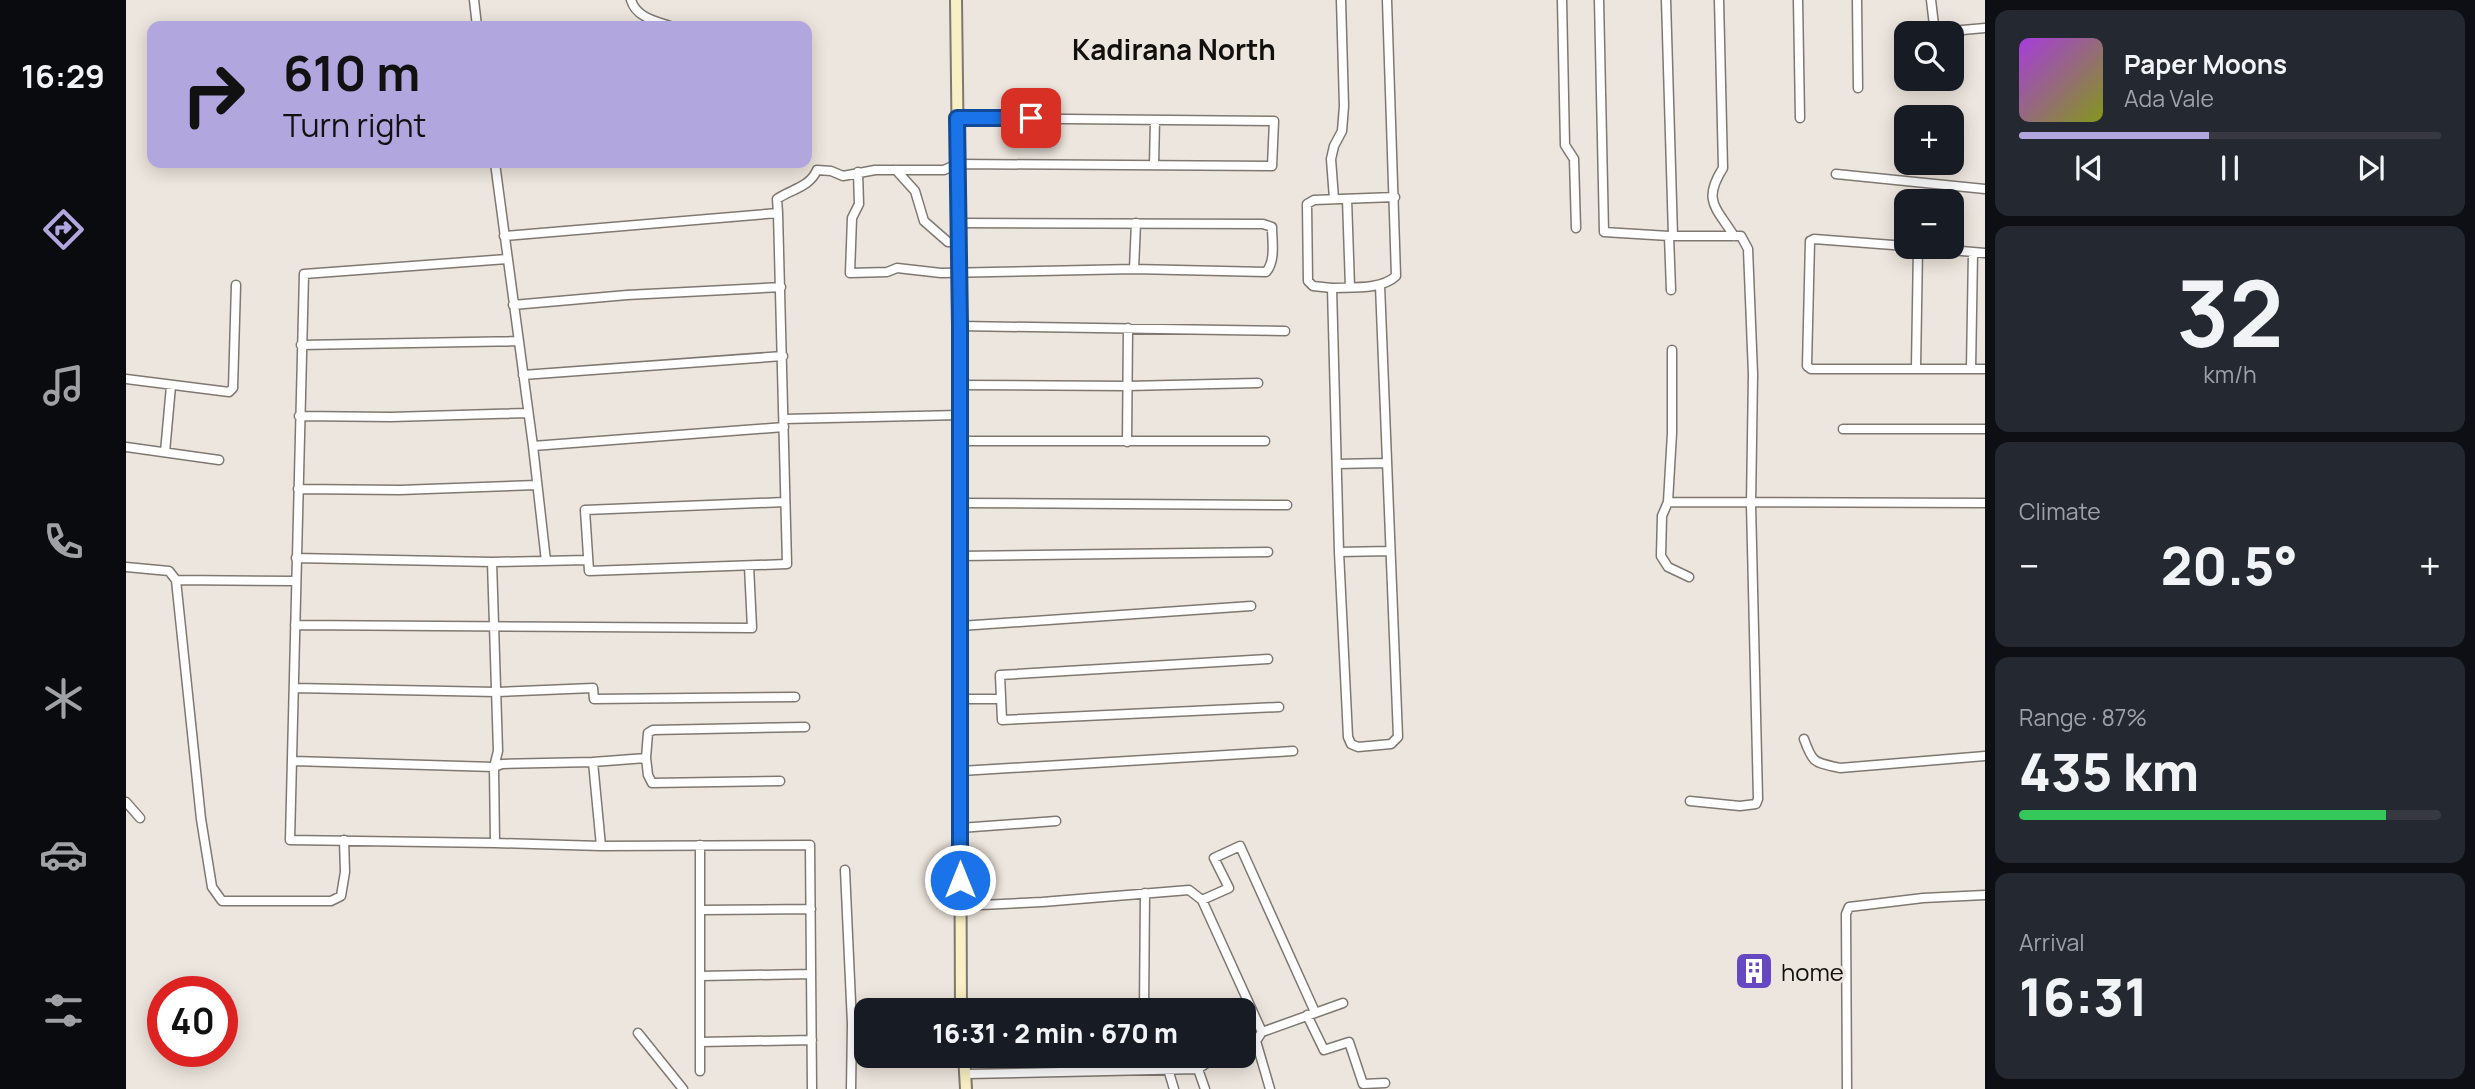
<!DOCTYPE html>
<meta charset="utf-8">
<style>
:root{--surface:#171b24;--page:#242831;--text:#f1f3f6;--muted:#9ea1a6;--line:#363941;--accent:#b2a6df}
body{margin:0;font-family:Manrope,sans-serif;background:var(--page);color:var(--text);height:100vh;display:flex;flex-direction:column;font-size:26px;white-space:nowrap}
*{box-sizing:border-box;margin:0}
p{font-size:23px;color:var(--muted)}
.icon{flex:none;width:38px;height:38px;fill:none;stroke:currentColor;stroke-width:2;stroke-linecap:round;stroke-linejoin:round}
.map{position:relative;flex:1;overflow:hidden}
.details{display:flex;flex-direction:column;gap:10px;padding:10px;background:#0d0f14;width:490px}
.details>*{flex:none}
.top-card{position:absolute;left:21px;top:21px;width:665px;height:147px;border-radius:14px;box-shadow:0 4px 18px #0003;background:#b2a6df;color:#111;overflow:hidden}
.tools{position:absolute;left:1768px;top:21px;display:grid;gap:14px}
.tools a{display:grid;place-items:center;width:70px;height:70px;border-radius:14px;background:var(--surface);box-shadow:0 4px 18px #0003;font-size:35px}
.speed{position:absolute;left:21px;top:976px;display:flex;gap:14px;font-size:35px;font-weight:700;text-align:center}
.speed>*{display:grid;place-content:center;width:91px;height:91px;border-radius:50%;background:var(--surface);box-shadow:0 4px 18px #0003;line-height:1}
.speed .limit{border:10px solid #d22;background:#fff;color:#111}
.pin{position:absolute;display:grid;place-items:center;width:60px;height:60px;color:#fff;margin:-30px;border-radius:14px;box-shadow:0 4px 10px #0006}
.me{position:absolute;width:77px;margin:-38px;rotate:0deg;stroke-linejoin:round;filter:drop-shadow(0 0 5px #0008)}
.turn{display:flex;align-items:center;gap:24px;height:147px;padding:0 21px;font-size:32px}
.turn .icon{width:91px;height:91px;stroke-width:2.5}
.turn b{display:block;font-size:49px;line-height:60px}
.big{font-size:52px;font-weight:800;line-height:1.1}
.details .tile{flex:1;display:flex;flex-direction:column;justify-content:center;gap:10px;min-width:0;padding:0 24px;border-radius:14px;background:var(--page)}
.details .dial{align-items:center;gap:0}
.dial b{font-size:91px;line-height:1}
.song{display:flex;align-items:center;gap:21px}
.cover{width:84px;height:84px;border-radius:10px;background:linear-gradient(135deg,hsl(280 70% 55%),hsl(70 70% 35%))}
.played{height:7px;border-radius:4px;background:linear-gradient(90deg,var(--accent) 45%,var(--line) 45%)}
.keys{display:flex;justify-content:space-around;direction:ltr}
.heat{display:flex;justify-content:space-between;align-items:center;font-size:38px;direction:ltr}
.charge{height:10px;border-radius:5px;background:linear-gradient(90deg,#34c759 87%,var(--line) 0)}
.trip{position:absolute;left:728px;top:998px;width:402px;height:70px;border-radius:14px;background:var(--surface);box-shadow:0 4px 18px #0003;font-weight:800;line-height:70px;text-align:center}
main{display:flex;flex:1;min-height:0}
.dock{display:flex;flex-direction:column;width:126px;justify-content:space-around;align-items:center;background:#090b0e;color:var(--muted)}
.dock .icon{width:49px;height:49px}
.dock .selected{color:var(--accent)}
.dock b{font-size:32px;color:var(--text)}
.map>svg:first-child{display:block}
</style>
<main>
<nav class="dock">
<b>16:29</b>
<svg class="icon selected" aria-label="directions" viewBox="0 0 24 24"><path d="M12 3l9 9-9 9-9-9zM9 14v-3h6M13 9l2 2-2 2"/></svg>
<svg class="icon" aria-label="music" viewBox="0 0 24 24"><path d="M9 18V5l10-2v13"/><circle cx="6" cy="18" r="3"/><circle cx="16" cy="16" r="3"/></svg>
<svg class="icon" aria-label="phone" viewBox="0 0 24 24"><path d="M5 4h4l2 5-3 2q2 4 5 5l2-3 5 2v4C11 20 4 13 5 4z"/></svg>
<svg class="icon" aria-label="climate" viewBox="0 0 24 24"><path d="M12 3v18M4 7l16 10M4 17L20 7"/></svg>
<svg class="icon" aria-label="car" viewBox="0 0 24 24"><path d="M5 17H2v-5l4-1 3-4h7l3 4 3 1v5h-3M9 17h6M6 11h13"/><circle cx="7" cy="17" r="2"/><circle cx="17" cy="17" r="2"/></svg>
<svg class="icon" aria-label="filters" viewBox="0 0 24 24"><path d="M4 7h16M4 17h16"/><circle cx="9" cy="7" r="2"/><circle cx="15" cy="17" r="2"/></svg>
</nav>
<div class="map">
<svg width="1859" height="1089" viewBox="0 0 1859 1089">
<rect width="100%" height="100%" fill="#ede6de"/>
<g fill="none" stroke-linecap="round" stroke-linejoin="round">
<defs>
<path id="street" d="M 348,0 L 351,26
M 505,0 C 510,17 529,21 544,26
M 1436,0 L 1439,145 L 1448,159 L 1450,228
M 1473,0 L 1478,232 L 1543,236 L 1615,236 L 1622,249 L 1627,374 L 1625,504 L 1632,799 L 1630,804 L 1614,806 L 1564,801
M 1540,0 L 1547,236
M 1593,0 L 1597,168 C 1576,201 1590,207 1608,236
M 1672,0 L 1674,118
M 1731,0 L 1732,88
M 1805,0 L 1808,25 L 1814,32 L 1859,28
M 369,163 L 407,446 L 420,561
M 1028,165 L 1029,120
M 770,170 L 789,191 L 798,221 L 822,242 L 832,242
M 732,172 L 733,204 L 726,218 L 724,273 L 761,272 L 771,268 L 815,273 L 1008,269 L 1140,272 C 1150,261 1146,241 1146,227 L 1137,224 L 833,223
M 1710,174 L 1859,189
M 1208,199 L 1205,159 L 1208,146 L 1216,131 L 1218,106 L 1215,0
M 1221,199 L 1224,287
M 652,213 L 651,199 C 665,189 683,188 691,170 L 705,171 L 717,176 L 749,170 L 818,170 L 831,164 L 1146,166 L 1148,121 L 831,118
M 378,236 L 652,213 L 661,564 L 463,571 L 459,510 L 659,502
M 1543,236 L 1545,290
M 1780,246 L 1688,239 L 1684,241 L 1681,366 L 1685,369 L 1859,369
M 1789,247 L 1859,253
M 381,259 L 178,274 L 164,840 L 369,843 L 368,767 L 372,751 L 366,562 L 462,560
M 1008,269 L 1010,223
M 1254,285 L 1272,737 L 1265,744 L 1232,747 L 1225,744 L 1222,737 L 1213,552 L 1206,288 C 1226,287 1255,290 1270,276 L 1261,0
M 1206,288 L 1187,286 L 1182,281 L 1181,204 L 1188,200 L 1269,197
M 387,305 L 501,295 L 655,287
M 834,326 L 1159,331
M 175,345 L 391,341
M 1546,350 L 1546,433 L 1542,502 L 1536,516 L 1535,556 L 1542,567 L 1563,577
M 1790,368 L 1792,247
M 1845,369 L 1847,252
M 397,375 L 657,356
M 0,379 L 103,392 L 107,388 L 110,285
M 833,385 L 1001,386 L 1132,383
M 173,416 L 265,417 L 402,413
M 658,419 L 834,415
M 1717,429 L 1859,429
M 833,441 L 1139,441
M 1001,442 L 1002,328
M 407,446 L 658,427
M 0,447 L 93,460
M 39,452 L 45,386
M 1211,464 L 1260,463
M 172,489 L 274,490 L 411,485
M 1542,502 L 1859,503
M 833,503 L 1161,505
M 1213,552 L 1264,551
M 833,556 L 1142,552
M 170,558 L 366,562
M 0,567 L 43,571 L 50,580 L 169,581
M 50,580 L 75,819 L 86,887 L 96,901 L 205,901 L 215,896 L 219,872 L 218,840
M 169,625 L 626,628 L 623,566
M 834,626 L 1125,606
M 1142,659 L 874,675 L 876,720 L 1153,707
M 168,688 L 371,692 L 467,688 L 468,699 L 669,697
M 833,699 L 875,699
M 1678,739 C 1687,764 1688,762 1714,768 L 1859,756
M 520,758 L 522,733 L 527,730 L 679,727
M 167,761 L 368,767 L 376,764 L 467,762 L 520,758 L 522,775 L 526,783 L 654,781
M 835,771 L 1167,751
M 0,802 L 14,818
M 834,828 L 930,821
M 369,843 L 475,846 L 467,762
M 574,845 L 574,1071
M 475,846 L 684,845 L 686,1089
M 719,870 L 726,1024 L 725,1089
M 1076,900 L 1103,888 L 1088,858 L 1114,846 L 1189,1012
M 834,906 L 916,902 L 1063,890 L 1076,900 L 1136,1032 L 1130,1041 L 1118,1045
M 575,910 L 685,909
M 574,976 L 685,974
M 1018,1010 L 1019,893
M 1181,1015 L 1198,1050 L 1223,1042 L 1237,1084 L 1259,1083
M 1136,1032 L 1217,1003
M 512,1033 L 557,1089
M 1130,1041 L 1144,1089
M 574,1042 L 686,1040
M 1017,1069 L 1017,1055
M 1042,1069 L 1048,1089
M 1072,1069 L 1079,1089
M 840,1074 L 1072,1069 L 1093,1055
M 1721,1089 L 1720,914 L 1723,907 L 1797,898 L 1859,895"/>
<path id="secondary" d="M 830,0 L 834,326 L 833,503 L 835,1010
M 838,1055 L 840,1089"/>
</defs>
<use href="#street" stroke="#7f7871" stroke-width="11"/>
<use href="#secondary" stroke="#7f7871" stroke-width="14"/>
<use href="#street" stroke="#fff" stroke-width="8"/>
<use href="#secondary" stroke="#f8efc4" stroke-width="10"/>
</g>
<g fill="none" stroke-linecap="round" stroke-linejoin="round">
<defs>
<path id="route" d="M 834,880 L 834,326 L 831,118 L 905,118"/>
</defs>
<use href="#route" stroke="#114b97" stroke-width="18"/>
<use href="#route" stroke="#1a73e8" stroke-width="12"/>
</g>
<defs>
<symbol id="building-square" viewBox="-11 -11 22 22"><rect x="-9" y="-9" width="18" height="18" rx="4" fill="#6649c2" stroke="#ede6de"/><path d="M-4-6H4V6H1V3H-1V6H-4ZM-2.5-4.3h1.7v1.8h-1.7ZM.8-4.3h1.7v1.8H.8ZM-2.5-1h1.7V.8h-1.7ZM.8-1h1.7V.8H.8Z" fill="#fff"/></symbol>
</defs>
<g fill-rule="evenodd">
<use href="#building-square" x="1606" y="949" width="44" height="44"/>
</g>
<g text-anchor="middle" dominant-baseline="central" stroke-width="6" stroke-linejoin="round" paint-order="stroke">
<g font-size="24" fill="#12100d" stroke="#ede6de" text-anchor="start">
<text x="1655" y="971">home</text>
</g>
<g font-size="28" font-weight="bold" fill="#12100d" stroke="#ede6de">
<text x="1048" y="49">Kadirana North</text>
</g>
</g>
</svg>
<div class="tools">
<a><svg class="icon" aria-label="search" viewBox="0 0 24 24"><circle cx="10" cy="10" r="6"/><path d="M15 15l6 6"/></svg></a>
<a>+</a>
<a>−</a>
</div>
<div class="speed"><div class="limit">40</div></div>
<div class="pin" style="left:905px;top:118px;background:#d93025"><svg class="icon" aria-label="arrive" viewBox="0 0 24 24"><path d="M6 21V4h12l-3 4 3 4H6"/></svg></div>
<svg class="me" style="left:834px;top:880px" viewBox="-20 -20 40 40"><circle r="17" fill="#1a73e8" stroke="#fff" stroke-width="3"/><path d="M0-11L8 9 0 5-8 9z" fill="#fff"/></svg>
<div class="trip">16:31 · 2 min · 670 m</div>
<div class="top-card">
<div class="turn"><svg class="icon" aria-label="right" viewBox="0 0 24 24"><path d="M7 20v-9h11M14 6l5 5-5 5"/></svg><div><b>610 m</b>Turn right</div></div>
</div>
</div>
<section class="details">
<div class="tile">
<div class="song"><i class="cover"></i><div><b>Paper Moons</b><p>Ada Vale</p></div></div>
<div class="played"></div>
<div class="keys"><svg class="icon" aria-label="previous" viewBox="0 0 24 24"><path d="M18 5L8 12l10 7zM5 5v14"/></svg><svg class="icon" aria-label="pause" viewBox="0 0 24 24"><path d="M8 5v14M16 5v14"/></svg><svg class="icon" aria-label="next" viewBox="0 0 24 24"><path d="M6 5l10 7-10 7zM19 5v14"/></svg></div>
</div>
<div class="tile dial"><b>32</b><p>km/h</p></div>
<div class="tile"><p>Climate</p>
<div class="heat"><a>−</a><b class="big">20.5°</b><a>+</a></div>
</div>
<div class="tile"><p>Range · 87%</p><b class="big">435 km</b><div class="charge"></div></div>
<div class="tile"><p>Arrival</p><b class="big">16:31</b></div>
</section>
</main>
